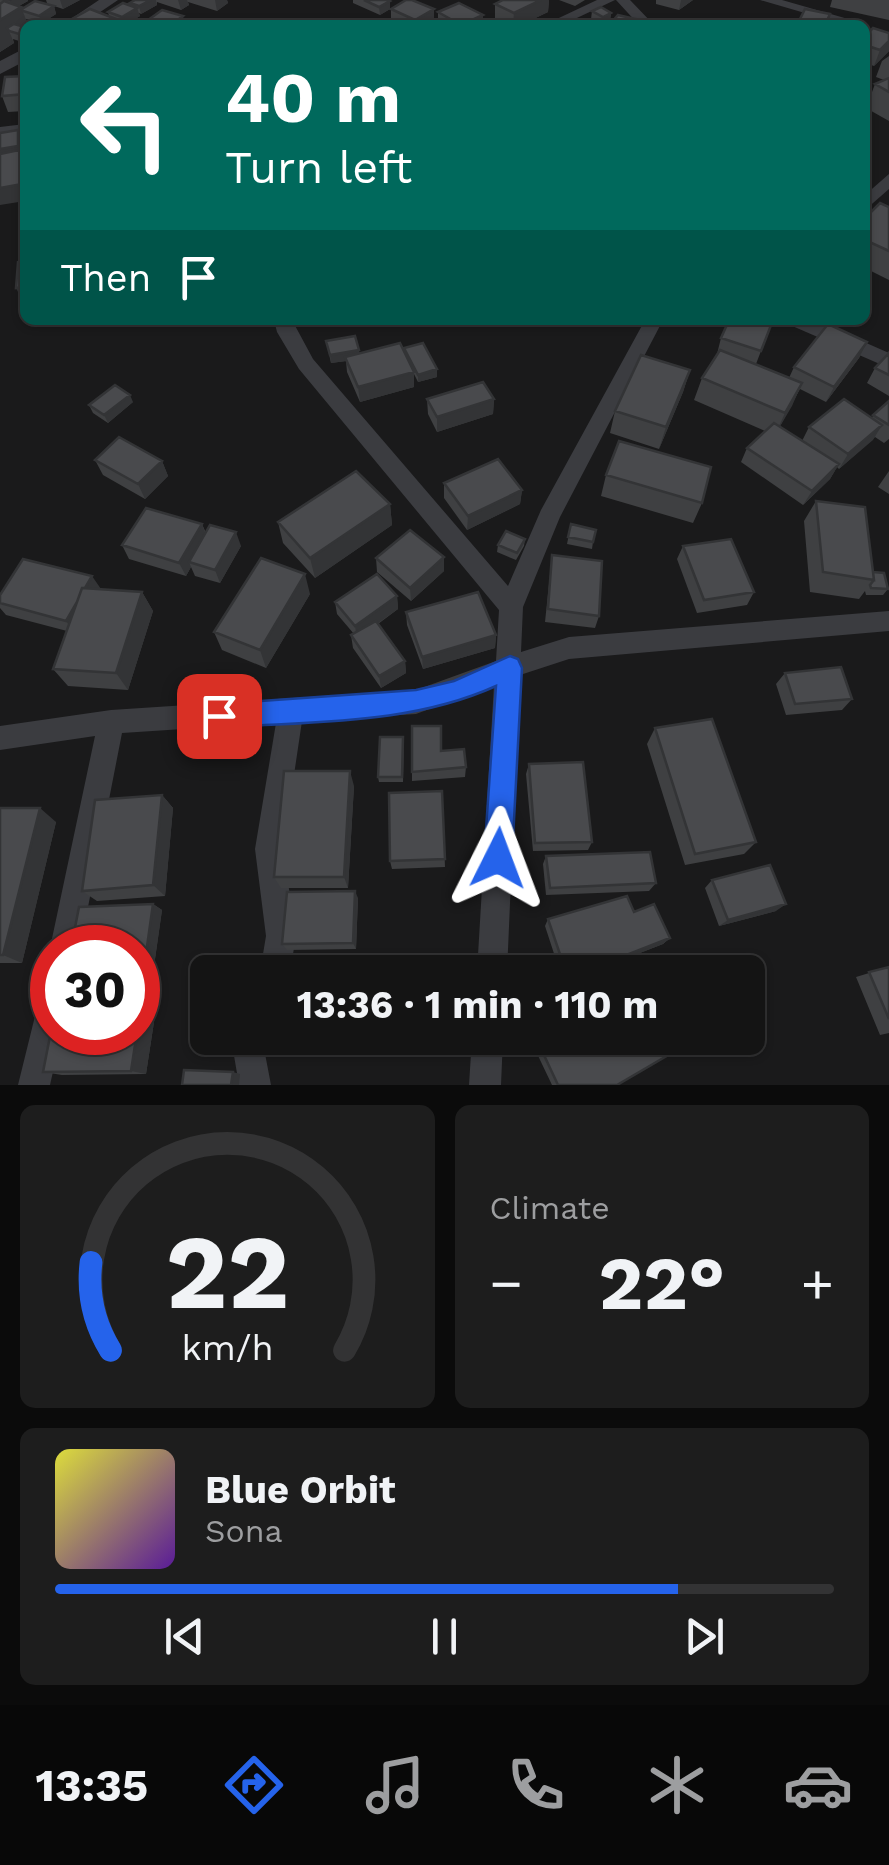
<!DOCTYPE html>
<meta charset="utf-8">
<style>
:root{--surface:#141414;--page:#1d1d1d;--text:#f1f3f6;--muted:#9d9ea0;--line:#333334;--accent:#2563eb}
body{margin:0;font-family:"Work Sans",sans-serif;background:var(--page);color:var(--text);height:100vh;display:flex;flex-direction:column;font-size:38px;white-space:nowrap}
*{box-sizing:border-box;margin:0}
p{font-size:32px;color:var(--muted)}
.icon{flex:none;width:55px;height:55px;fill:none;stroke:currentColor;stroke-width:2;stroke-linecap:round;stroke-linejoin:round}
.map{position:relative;height:1085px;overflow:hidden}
.details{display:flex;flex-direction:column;gap:20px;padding:20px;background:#0b0b0b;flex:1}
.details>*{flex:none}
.banner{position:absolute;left:20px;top:20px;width:850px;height:305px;border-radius:15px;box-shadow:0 2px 8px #0004,0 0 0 2px var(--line);background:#00695c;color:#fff;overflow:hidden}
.speed{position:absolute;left:30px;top:925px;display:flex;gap:20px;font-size:50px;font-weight:700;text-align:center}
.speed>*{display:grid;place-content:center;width:130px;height:130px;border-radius:50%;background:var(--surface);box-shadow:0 2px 8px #0004,0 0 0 2px var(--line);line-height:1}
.speed .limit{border:15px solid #d22;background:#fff;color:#111}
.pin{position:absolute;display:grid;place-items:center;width:85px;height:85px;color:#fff;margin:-42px;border-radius:20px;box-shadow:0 5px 15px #0006}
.me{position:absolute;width:110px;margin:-55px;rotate:3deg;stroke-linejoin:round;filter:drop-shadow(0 0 8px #0008)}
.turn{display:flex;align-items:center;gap:35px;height:210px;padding:0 40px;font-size:45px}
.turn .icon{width:130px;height:130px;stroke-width:2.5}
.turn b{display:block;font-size:70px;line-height:85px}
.then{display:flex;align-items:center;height:95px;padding:0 40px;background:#0003;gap:20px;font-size:38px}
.big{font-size:75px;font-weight:700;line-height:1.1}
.details .widget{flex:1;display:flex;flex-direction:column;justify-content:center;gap:15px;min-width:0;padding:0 35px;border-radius:15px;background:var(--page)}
.details .dial{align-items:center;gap:0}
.dial svg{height:260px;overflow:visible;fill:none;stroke:var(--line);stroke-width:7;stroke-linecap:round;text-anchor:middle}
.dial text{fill:var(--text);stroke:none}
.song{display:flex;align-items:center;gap:30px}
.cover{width:120px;height:120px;border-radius:15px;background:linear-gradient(135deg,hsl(60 70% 55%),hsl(270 70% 35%))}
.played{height:10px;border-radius:5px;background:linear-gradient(90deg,var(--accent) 80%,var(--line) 80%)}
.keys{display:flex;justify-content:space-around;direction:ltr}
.heat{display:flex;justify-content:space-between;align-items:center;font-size:55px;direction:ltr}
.details .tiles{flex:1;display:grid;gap:20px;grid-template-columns:1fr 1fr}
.widget:last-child{grid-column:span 2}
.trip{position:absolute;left:190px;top:955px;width:575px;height:100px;border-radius:15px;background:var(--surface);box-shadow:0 2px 8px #0004,0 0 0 2px var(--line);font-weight:700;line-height:100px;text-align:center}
.dock{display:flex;height:160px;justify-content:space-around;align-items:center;background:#080808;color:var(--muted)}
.dock .icon{width:70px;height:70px}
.dock .on{color:var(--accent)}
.dock b{font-size:45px;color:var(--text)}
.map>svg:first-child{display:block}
</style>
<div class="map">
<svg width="889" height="1085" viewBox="0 0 889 1085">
<rect width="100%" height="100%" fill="#1a1a1b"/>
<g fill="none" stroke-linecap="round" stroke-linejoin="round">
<path fill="#3b3c40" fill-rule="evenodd" d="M 597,0 L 615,0 L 562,25 L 544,25 Z
M 616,0 L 630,0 L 654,25 L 639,25 Z
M 760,0 L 782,0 L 869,25 L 865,28 L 865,25 L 846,25 Z
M 25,124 L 25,134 L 0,137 L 0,127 Z
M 889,174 L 889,189 L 865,210 L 865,195 Z
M 274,320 L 292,320 L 313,359 L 508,586 L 541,510 L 645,320 L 663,320 L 560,517 L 523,607 L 521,652 L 569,637 L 889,611 L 889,631 L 569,659 L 520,675 L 507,972 L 477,972 L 494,685 L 416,714 L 302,721 L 283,849 L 296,936 L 290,972 L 260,972 L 266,936 L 255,849 L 276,723 L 122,733 L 80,948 L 52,948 L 52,953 L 50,948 L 95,736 L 0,750 L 0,726 L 111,710 L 416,690 L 496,661 L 499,610 L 299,369 L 277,332 Z
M 788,320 L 814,320 L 889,353 L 889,368 L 790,325 Z
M 52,993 L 52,1032 L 62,1032 L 50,1085 L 18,1085 L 37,1008 L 41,997 Z
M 231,1038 L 262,1038 L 271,1085 L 239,1085 Z
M 472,1038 L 503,1038 L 501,1085 L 469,1085 Z"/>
<path fill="#3b3c40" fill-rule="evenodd" d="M 99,0 L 118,0 L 81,25 L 62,25 Z
M 25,48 L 25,61 L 0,74 L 0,61 Z"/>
</g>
<path fill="#3f4042" d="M 0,0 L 28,1 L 19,6 L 22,9 L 47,3 L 46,0 L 80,0 L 63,9 L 54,6 L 56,14 L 42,23 L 26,19 L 27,22 L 21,26 L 25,27 L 25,41 L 22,42 L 13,39 L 14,43 L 0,52 Z
M 135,0 L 227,0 L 228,3 L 217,11 L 188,2 L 189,5 L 181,10 L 157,2 L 157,5 L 141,14 L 139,13 L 140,16 L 125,25 L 117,22 L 117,25 L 61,25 L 109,16 L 108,12 L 131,6 L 130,3 Z
M 353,0 L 388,0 L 390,1 L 390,9 L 380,15 L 353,3 Z
M 503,0 L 549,0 L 548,12 L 521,25 L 506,25 L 495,19 L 495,4 Z
M 559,0 L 585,0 L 575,6 Z
M 656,0 L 693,0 L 679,10 L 656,4 Z
M 832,0 L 889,0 L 889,20 L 830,7 Z
M 391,9 L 434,24 L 391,25 Z
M 592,11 L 611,13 L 610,21 L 602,25 L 591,19 Z
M 438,12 L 483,15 L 483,25 L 438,25 Z
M 865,36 L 889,51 L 874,66 L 865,63 Z
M 889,56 L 889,121 L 866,108 L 875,84 L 884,80 L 876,77 L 882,61 Z
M 25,76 L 25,111 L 8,112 L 2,96 Z
M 889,207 L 889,280 L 865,268 L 865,218 Z
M 148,320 L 183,320 L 181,325 L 149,323 Z
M 773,320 L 756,364 L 789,378 L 794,367 L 867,342 L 859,358 L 826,402 L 800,389 L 780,426 L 802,441 L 809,427 L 871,418 L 889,401 L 889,439 L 884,443 L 875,437 L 839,469 L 837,467 L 830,479 L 803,505 L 741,462 L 747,448 L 765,431 L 694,400 L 702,378 L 717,354 L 721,338 Z
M 326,341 L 360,353 L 404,352 L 404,348 L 437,377 L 418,382 L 414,374 L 414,387 L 360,402 L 347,372 L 346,361 L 331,363 Z
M 889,351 L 889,396 L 867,383 L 875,368 Z
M 690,370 L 683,392 L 659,449 L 610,433 L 615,411 Z
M 427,399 L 494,399 L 493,414 L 437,432 L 428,414 Z
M 133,402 L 108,423 L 93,413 L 89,405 Z
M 95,460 L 162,461 L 168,476 L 145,499 L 103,475 Z
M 889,471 L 889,494 L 878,487 Z
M 606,475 L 702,503 L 693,523 L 601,496 Z
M 444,483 L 522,490 L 520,504 L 467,530 L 444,498 Z
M 816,501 L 873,572 L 888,589 L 883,595 L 866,595 L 865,591 L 859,599 L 810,592 L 804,521 Z
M 390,504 L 392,525 L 315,578 L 283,543 L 278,522 Z
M 202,524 L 206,533 L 241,546 L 220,583 L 195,576 L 191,567 L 186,576 L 129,559 L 122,545 Z
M 571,524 L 593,542 L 592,549 L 567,544 Z
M 525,539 L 524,546 L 516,560 L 497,552 L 498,545 Z
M 683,546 L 754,592 L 747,605 L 697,613 L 677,559 Z
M 552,555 L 599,616 L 595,628 L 545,622 Z
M 376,558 L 444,571 L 411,601 L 377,572 Z
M 100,589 L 142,592 L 153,611 L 128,690 L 68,686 L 53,669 L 67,631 L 6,615 L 0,608 L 0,595 Z
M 310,594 L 266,668 L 222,650 L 214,632 Z
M 397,596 L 398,609 L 378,624 L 405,661 L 406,673 L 381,688 L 353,648 L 351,635 L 354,634 L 337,614 L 335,602 Z
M 406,612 L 496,635 L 495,648 L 423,669 L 407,625 Z
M 785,673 L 852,699 L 842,710 L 786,715 L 776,684 Z
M 655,728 L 756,842 L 744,854 L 685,865 L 647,744 Z
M 404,742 L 403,782 L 379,782 L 378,777 Z
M 441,751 L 466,767 L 465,777 L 412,781 L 412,772 Z
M 529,764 L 592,842 L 588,850 L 533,851 L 526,774 Z
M 354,786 L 348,888 L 281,888 L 274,877 Z
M 442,791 L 445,867 L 392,869 L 390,861 Z
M 162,795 L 173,808 L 165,896 L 97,901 L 82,891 Z
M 0,808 L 56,822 L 22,963 L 0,963 Z
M 546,856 L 656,883 L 649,891 L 546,895 L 543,864 Z
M 712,880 L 776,911 L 719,926 L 705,888 Z
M 358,898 L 356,949 L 287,950 L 282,944 Z
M 153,904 L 162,910 L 153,973 L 138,974 L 138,948 Z
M 634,912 L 670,938 L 663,944 L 591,972 L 560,972 L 545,926 L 548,919 Z
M 889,967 L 889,1033 L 880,1035 L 856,977 Z
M 158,996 L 146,1074 L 62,1075 L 43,1072 Z
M 534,1038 L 677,1038 L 617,1085 L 552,1085 L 531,1041 Z"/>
<path fill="#333436" d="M 12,0 L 28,0 L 28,1 L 7,12 L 4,5 Z
M 60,0 L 80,0 L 63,9 Z
M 151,0 L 156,0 L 157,5 L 141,14 L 139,6 Z
M 178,0 L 187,0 L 189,5 L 181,10 Z
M 215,0 L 227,0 L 228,3 L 217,11 Z
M 541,0 L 549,0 L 548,12 L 521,25 L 513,25 L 514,13 Z
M 681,0 L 693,0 L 679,10 Z
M 390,1 L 390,9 L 380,15 L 379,7 Z
M 54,6 L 56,14 L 42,23 L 39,16 Z
M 21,7 L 27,22 L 11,32 L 9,31 L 14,43 L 0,52 L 0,20 Z
M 137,8 L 140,16 L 125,25 L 122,17 Z
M 434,9 L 434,24 L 416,25 L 415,20 Z
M 611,13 L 610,21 L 602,25 L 603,17 Z
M 483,15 L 483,25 L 462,25 Z
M 183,16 L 185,25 L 171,25 Z
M 25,31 L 25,41 L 22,42 L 19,34 Z
M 889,41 L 889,51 L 874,66 L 880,50 Z
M 18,130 L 25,146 L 25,201 L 0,205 L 0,149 Z
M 25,287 L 25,304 L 24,304 L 16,288 Z
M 867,342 L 859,358 L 826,402 L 834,387 Z
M 359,350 L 360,358 L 345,357 L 346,361 L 331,363 L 330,355 Z
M 437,369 L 437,377 L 418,382 L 418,375 Z
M 690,370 L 683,392 L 659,449 L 666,427 Z
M 414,372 L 414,387 L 360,402 L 358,387 Z
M 802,383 L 792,406 L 775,435 L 785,413 Z
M 130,395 L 133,402 L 108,423 L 104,415 Z
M 494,399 L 493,414 L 437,432 L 437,417 Z
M 882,425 L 873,440 L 839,469 L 848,454 Z
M 162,461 L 168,476 L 145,499 L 138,484 Z
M 839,464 L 830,479 L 803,505 L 812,491 Z
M 522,490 L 520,504 L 467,530 L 468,516 Z
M 390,504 L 392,525 L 315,578 L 310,558 Z
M 202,524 L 207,538 L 189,562 L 191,567 L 186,576 L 179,563 Z
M 236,532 L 241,546 L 220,583 L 215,570 Z
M 444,557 L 444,571 L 411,601 L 410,588 Z
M 305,574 L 310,594 L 266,668 L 260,650 Z
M 92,576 L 101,589 L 75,634 L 66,621 Z
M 142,592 L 153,611 L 128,690 L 116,673 Z
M 397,596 L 398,609 L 357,638 L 355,626 Z
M 496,635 L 495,648 L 423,669 L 422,657 Z
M 405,661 L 406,673 L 381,688 L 379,676 Z
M 350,771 L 354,786 L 348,888 L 344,877 Z
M 162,795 L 173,808 L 165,896 L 153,885 Z
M 40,808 L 56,822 L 22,963 L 3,955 Z
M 355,891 L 358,898 L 356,949 L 353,943 Z
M 153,904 L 162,910 L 153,973 L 144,968 Z
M 786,904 L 776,911 L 719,926 L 728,920 Z
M 670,938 L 663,944 L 591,972 L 583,972 Z
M 144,990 L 158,996 L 146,1074 L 131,1071 Z
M 233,1072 L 240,1074 L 239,1085 L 231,1085 Z"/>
<path fill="#494a4d" stroke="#333436" stroke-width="2.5" d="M 135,0 L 151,0 L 139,6 L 130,3 Z
M 364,0 L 388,0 L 390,1 L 379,7 Z
M 406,0 L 412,0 L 434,9 L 415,20 L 391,9 Z
M 503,0 L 541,0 L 514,13 L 495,4 Z
M 4,1 L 21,7 L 0,20 L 0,4 Z
M 35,1 L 54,6 L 39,16 L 23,11 L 22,9 Z
M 123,3 L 137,8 L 122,17 L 108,12 Z
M 459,3 L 483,15 L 461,25 L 438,12 Z
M 601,7 L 611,13 L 603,17 L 592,11 Z
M 90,9 L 116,19 L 107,24 L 97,20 L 87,25 L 61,25 Z
M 805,9 L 830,14 L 825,25 L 797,25 Z
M 162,10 L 183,16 L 171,25 L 141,25 Z
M 618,15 L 657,24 L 656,25 L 625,25 L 612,22 Z
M 14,24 L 25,27 L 25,31 L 19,34 L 9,31 L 7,28 Z
M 873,28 L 889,33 L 889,41 L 880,50 L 865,45 L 865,36 Z
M 25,76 L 25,94 L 2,96 L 5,77 Z
M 889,78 L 889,92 L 875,84 Z
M 18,130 L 18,146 L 0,149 L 0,133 Z
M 19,150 L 22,184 L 0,188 L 0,154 Z
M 880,203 L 889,207 L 889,251 L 865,240 L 865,218 Z
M 25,261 L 25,287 L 16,288 L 18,262 Z
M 729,320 L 773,320 L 761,351 L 721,338 Z
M 828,324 L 867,342 L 834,387 L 794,367 Z
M 355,336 L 359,350 L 330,355 L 326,341 Z
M 400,343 L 414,372 L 358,387 L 345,357 Z
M 423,343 L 437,369 L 418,375 L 404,348 Z
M 720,350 L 802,383 L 785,413 L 702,378 Z
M 889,353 L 889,375 L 875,368 Z
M 641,355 L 690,370 L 666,427 L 615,411 Z
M 483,382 L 494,399 L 437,417 L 427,399 Z
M 115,385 L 130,395 L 104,415 L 89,405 Z
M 844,399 L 882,425 L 848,454 L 809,427 Z
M 889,401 L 889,425 L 873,415 Z
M 774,423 L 839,464 L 812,491 L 747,448 Z
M 119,437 L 162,461 L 138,484 L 95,460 Z
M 619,441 L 711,467 L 702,503 L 606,475 Z
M 498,459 L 522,490 L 468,516 L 444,483 Z
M 356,471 L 390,504 L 310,558 L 278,522 Z
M 816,501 L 865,507 L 874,580 L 823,572 Z
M 146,508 L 202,524 L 179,563 L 122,545 Z
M 571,524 L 596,530 L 593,542 L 568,537 Z
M 210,525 L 236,532 L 215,570 L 189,562 Z
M 410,530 L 444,557 L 410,588 L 376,558 Z
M 506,531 L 525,539 L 517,553 L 498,545 Z
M 731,539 L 754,592 L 704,600 L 683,546 Z
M 552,555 L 602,561 L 599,616 L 548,609 Z
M 261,558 L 305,574 L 260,650 L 214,632 Z
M 23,559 L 92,576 L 85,588 L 82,588 L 77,602 L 66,621 L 0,603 L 0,595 Z
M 873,572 L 884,573 L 888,589 L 871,588 L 870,585 L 874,580 Z
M 377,574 L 397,596 L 355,626 L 335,602 Z
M 82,588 L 142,592 L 116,673 L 53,669 Z
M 478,592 L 496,635 L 422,657 L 406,612 Z
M 376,621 L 405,661 L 379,676 L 351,635 Z
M 841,667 L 852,699 L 795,704 L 785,673 Z
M 712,719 L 756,842 L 695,854 L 655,728 Z
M 412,726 L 441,726 L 441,751 L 464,749 L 466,767 L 412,772 Z
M 380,737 L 403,737 L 402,777 L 378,777 Z
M 583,762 L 592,842 L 535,843 L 529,764 Z
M 284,771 L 350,771 L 344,877 L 274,877 Z
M 442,791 L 445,859 L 390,861 L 389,793 Z
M 162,795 L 153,885 L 82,891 L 95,800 Z
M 0,808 L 40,808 L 3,955 L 0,955 Z
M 650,852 L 656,883 L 550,888 L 546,856 Z
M 770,865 L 786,904 L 728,920 L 712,880 Z
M 355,891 L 353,943 L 282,944 L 287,892 Z
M 627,896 L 634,912 L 654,904 L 670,938 L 583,972 L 566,972 L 548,919 Z
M 153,904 L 144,968 L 138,969 L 138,948 L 71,948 L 79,907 Z
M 889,967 L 889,1019 L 869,972 Z
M 138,990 L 144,990 L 138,1031 Z
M 52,1026 L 52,1032 L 137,1032 L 131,1071 L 43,1072 Z
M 536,1038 L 677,1038 L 682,1047 L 617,1085 L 558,1085 Z
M 184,1070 L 233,1072 L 231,1085 L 182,1085 Z"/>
<path fill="#2563eb" stroke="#184099" stroke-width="2.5" d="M 510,656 L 518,659 L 522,668 L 512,858 L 508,868 L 498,872 L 488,868 L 484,858 L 496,686 C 410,725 312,721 219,728 L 210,725 L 206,716 L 210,708 L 219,704 L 416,690 L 454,681 Z"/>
</svg>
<div class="speed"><div class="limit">30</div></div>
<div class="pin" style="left:219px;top:716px;background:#d93025"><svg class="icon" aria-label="arrive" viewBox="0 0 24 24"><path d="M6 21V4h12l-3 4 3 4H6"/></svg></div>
<svg class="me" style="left:498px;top:858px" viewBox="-20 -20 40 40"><path d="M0-17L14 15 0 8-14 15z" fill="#2563eb" stroke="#fff" stroke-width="4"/></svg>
<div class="trip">13:36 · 1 min · 110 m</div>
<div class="banner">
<div class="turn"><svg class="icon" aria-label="left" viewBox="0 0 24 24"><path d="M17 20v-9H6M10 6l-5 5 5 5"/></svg><div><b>40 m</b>Turn left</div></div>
<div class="then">Then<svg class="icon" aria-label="arrive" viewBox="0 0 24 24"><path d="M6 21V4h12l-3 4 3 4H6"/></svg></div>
</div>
</div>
<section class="details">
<div class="tiles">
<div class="widget dial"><svg viewBox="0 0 100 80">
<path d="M14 69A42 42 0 1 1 86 69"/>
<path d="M14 69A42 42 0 0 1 8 42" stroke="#2563eb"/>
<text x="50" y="56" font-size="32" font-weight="700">22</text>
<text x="50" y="72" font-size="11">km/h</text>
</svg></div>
<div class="widget"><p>Climate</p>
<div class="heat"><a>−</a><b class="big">22°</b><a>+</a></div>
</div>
<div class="widget">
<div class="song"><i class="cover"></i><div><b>Blue Orbit</b><p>Sona</p></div></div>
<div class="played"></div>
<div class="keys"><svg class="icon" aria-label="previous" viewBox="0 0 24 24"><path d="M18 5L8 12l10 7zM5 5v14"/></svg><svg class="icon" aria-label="pause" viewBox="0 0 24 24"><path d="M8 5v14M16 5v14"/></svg><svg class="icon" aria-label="next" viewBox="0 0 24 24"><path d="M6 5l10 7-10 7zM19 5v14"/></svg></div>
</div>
</div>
</section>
<nav class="dock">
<b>13:35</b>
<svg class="icon on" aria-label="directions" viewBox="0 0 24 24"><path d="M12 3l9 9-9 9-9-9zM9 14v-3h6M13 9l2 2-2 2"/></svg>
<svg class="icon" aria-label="music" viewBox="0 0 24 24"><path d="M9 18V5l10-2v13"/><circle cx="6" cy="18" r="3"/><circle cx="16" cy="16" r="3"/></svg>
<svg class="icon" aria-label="phone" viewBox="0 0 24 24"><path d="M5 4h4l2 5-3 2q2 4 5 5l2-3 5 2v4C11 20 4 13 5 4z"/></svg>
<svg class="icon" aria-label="climate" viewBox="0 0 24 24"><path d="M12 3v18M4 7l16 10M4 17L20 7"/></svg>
<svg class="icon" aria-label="car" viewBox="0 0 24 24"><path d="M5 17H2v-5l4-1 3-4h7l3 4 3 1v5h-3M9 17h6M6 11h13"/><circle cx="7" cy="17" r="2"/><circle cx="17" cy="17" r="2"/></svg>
</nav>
